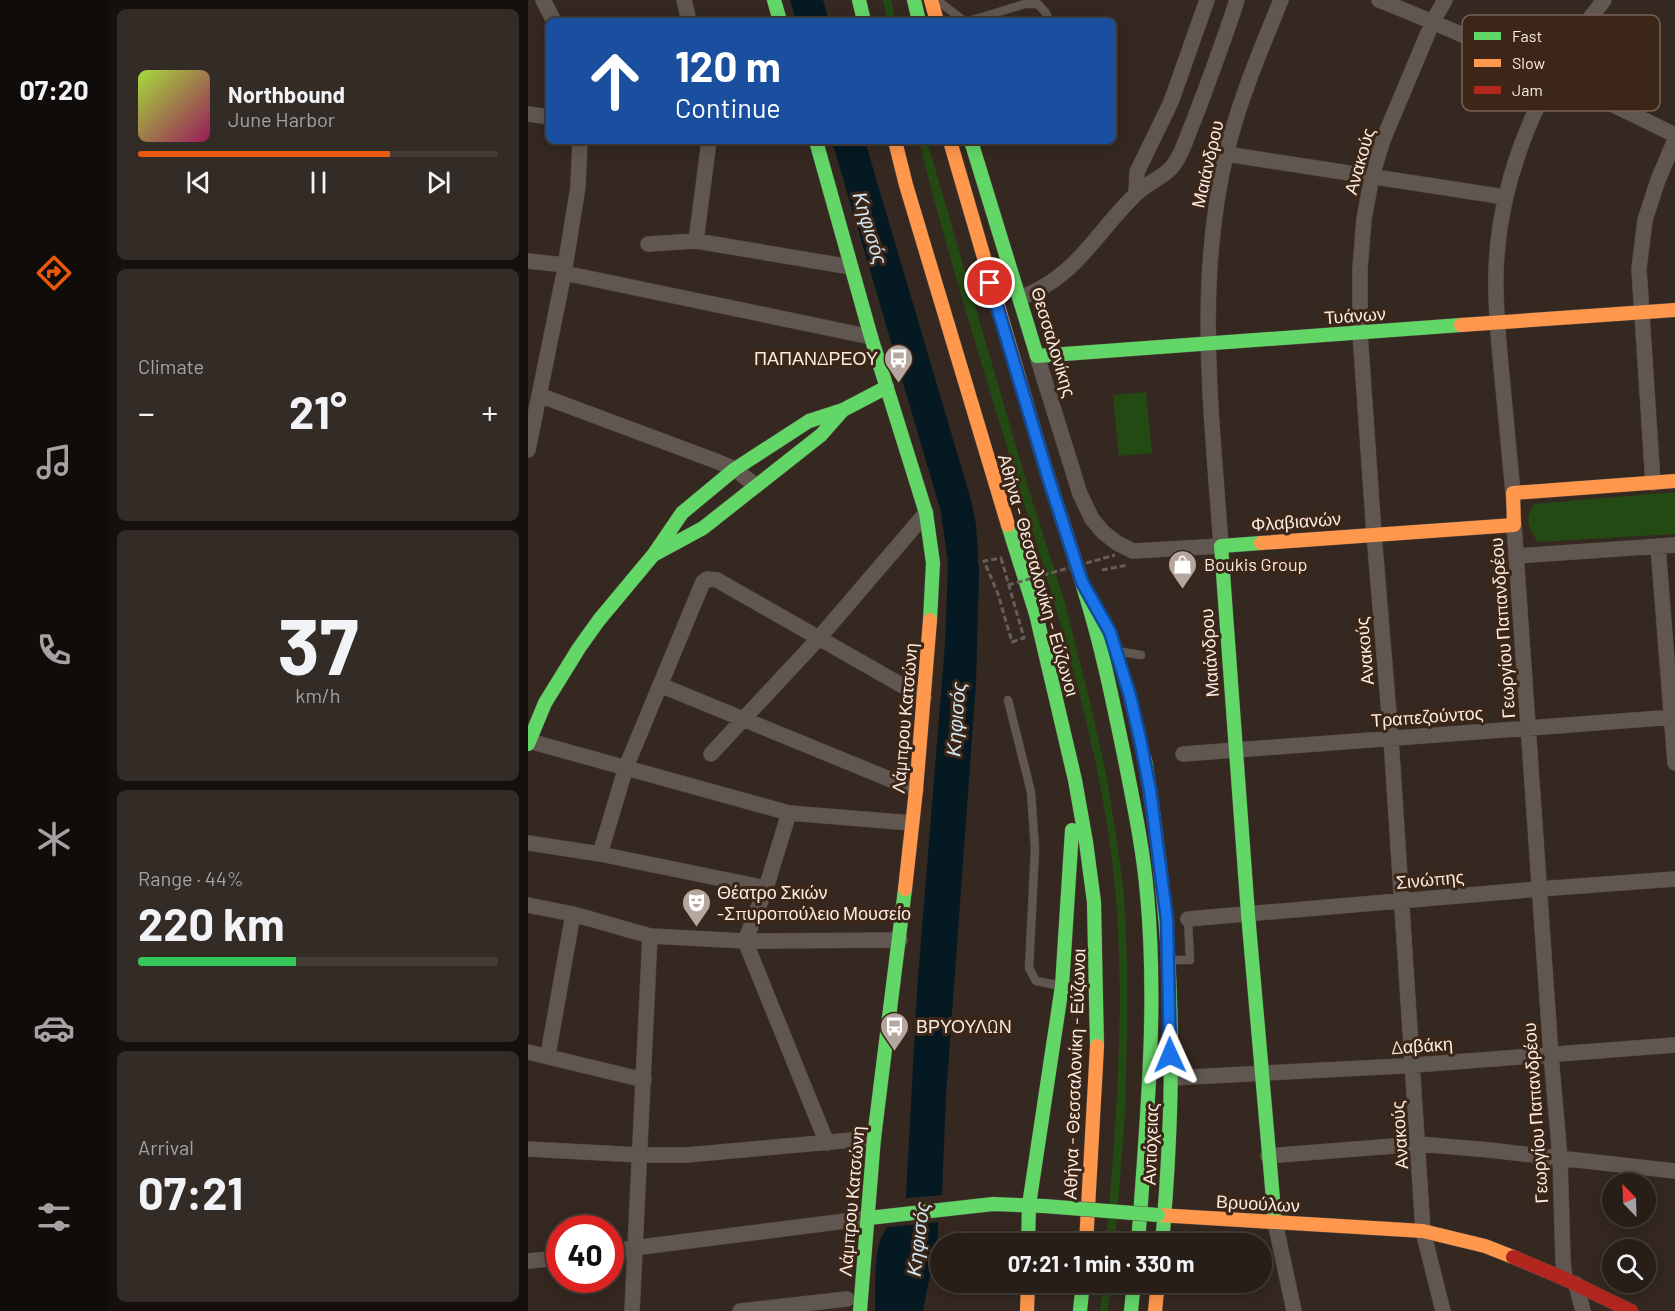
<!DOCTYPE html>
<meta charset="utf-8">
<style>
:root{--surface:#271e18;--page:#332b25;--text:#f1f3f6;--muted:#a4a2a2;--line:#433c37;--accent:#ea580c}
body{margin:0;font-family:Barlow,sans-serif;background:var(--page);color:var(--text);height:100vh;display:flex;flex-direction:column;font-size:22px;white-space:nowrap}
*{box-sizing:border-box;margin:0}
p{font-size:20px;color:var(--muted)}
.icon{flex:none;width:33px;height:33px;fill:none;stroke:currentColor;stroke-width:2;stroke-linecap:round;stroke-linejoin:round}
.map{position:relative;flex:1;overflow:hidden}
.side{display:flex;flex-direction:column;gap:9px;padding:9px;background:#15100d;width:420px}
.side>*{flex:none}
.banner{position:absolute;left:18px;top:18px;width:570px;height:126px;border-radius:9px;box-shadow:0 3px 15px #0003,0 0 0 2px var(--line);background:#1a4fa0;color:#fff;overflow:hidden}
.needle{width:39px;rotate:337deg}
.buttons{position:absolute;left:1074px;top:1173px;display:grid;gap:12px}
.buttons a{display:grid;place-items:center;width:54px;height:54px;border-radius:50%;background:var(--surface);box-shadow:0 3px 15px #0003,0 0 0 2px var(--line);font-size:30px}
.speed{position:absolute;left:18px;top:1215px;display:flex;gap:12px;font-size:30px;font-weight:700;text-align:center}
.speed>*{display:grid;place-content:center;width:78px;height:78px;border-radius:50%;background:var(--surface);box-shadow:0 3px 15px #0003,0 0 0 2px var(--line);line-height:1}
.speed .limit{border:9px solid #d22;background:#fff;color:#111}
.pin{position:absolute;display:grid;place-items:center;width:51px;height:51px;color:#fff;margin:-26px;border:3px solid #fff;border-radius:50%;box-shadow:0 2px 6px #0007}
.me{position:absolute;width:66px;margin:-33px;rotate:359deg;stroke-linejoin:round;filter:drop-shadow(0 0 4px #0008)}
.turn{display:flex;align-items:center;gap:21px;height:126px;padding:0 30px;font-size:27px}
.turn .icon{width:78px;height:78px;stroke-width:2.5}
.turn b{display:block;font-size:42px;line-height:51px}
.big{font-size:45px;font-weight:700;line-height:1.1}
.side .tile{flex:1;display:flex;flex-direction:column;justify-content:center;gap:9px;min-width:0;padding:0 21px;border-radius:9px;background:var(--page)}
.side .dial{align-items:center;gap:0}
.dial b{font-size:78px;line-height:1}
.song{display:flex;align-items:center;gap:18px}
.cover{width:72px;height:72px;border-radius:9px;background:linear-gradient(135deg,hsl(80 70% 55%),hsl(330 70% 35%))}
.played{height:6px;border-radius:3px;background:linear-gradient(90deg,var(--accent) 70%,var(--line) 70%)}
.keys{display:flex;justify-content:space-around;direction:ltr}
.heat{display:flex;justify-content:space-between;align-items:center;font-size:33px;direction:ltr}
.charge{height:9px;border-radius:4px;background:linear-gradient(90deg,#34c759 44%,var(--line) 0)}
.trip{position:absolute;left:402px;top:1233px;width:342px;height:60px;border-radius:30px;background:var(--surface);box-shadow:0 3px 15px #0003,0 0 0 2px var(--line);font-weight:700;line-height:60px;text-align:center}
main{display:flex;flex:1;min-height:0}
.menu{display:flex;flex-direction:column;width:108px;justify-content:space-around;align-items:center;background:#100c0a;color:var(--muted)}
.menu .icon{width:42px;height:42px}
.menu .on{color:var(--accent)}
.menu b{font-size:27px;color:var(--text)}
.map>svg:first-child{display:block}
</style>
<main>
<nav class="menu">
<b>07:20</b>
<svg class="icon on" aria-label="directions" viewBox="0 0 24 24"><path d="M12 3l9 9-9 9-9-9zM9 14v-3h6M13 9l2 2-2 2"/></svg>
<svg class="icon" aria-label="music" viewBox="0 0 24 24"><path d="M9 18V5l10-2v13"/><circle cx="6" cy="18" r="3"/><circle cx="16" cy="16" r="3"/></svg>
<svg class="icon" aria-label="phone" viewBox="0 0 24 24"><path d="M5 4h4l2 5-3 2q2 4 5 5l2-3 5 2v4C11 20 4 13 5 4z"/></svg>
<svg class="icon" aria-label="climate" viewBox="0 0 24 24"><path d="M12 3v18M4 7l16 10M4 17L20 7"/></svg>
<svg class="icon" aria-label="car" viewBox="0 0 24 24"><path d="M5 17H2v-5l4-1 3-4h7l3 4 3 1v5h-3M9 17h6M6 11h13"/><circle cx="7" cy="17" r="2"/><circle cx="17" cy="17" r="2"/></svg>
<svg class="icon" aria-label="filters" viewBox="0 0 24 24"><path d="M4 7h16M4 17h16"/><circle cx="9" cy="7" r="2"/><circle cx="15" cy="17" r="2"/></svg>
</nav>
<section class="side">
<div class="tile">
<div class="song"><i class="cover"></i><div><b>Northbound</b><p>June Harbor</p></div></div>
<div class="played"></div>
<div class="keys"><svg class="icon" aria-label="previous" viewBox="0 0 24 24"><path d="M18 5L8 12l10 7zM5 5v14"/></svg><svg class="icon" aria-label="pause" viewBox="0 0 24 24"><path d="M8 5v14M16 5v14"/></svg><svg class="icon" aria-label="next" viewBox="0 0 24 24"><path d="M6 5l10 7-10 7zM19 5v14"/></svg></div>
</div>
<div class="tile"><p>Climate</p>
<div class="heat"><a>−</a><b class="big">21°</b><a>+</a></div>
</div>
<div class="tile dial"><b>37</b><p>km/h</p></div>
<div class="tile"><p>Range · 44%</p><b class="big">220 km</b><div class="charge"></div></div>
<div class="tile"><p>Arrival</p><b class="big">07:21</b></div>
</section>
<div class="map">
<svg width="1147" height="1311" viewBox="0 0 1147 1311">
<rect width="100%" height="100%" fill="#342820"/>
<path fill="#244a14" d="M 355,0 L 363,0 L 368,21 L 360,21 Z
M 391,141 L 399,141 L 499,484 L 537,603 L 563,706 L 578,773 L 588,835 L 596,895 L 599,959 L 599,1034 L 597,1114 L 587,1243 L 578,1243 C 588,1129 597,1013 588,898 C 576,758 533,623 492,490 C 457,374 420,258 391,141 Z
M 618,392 L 624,453 L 591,456 L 585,395 Z
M 1147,492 L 1147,534 L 1010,542 C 1000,528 996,519 1006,504 Z
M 575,1283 L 583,1283 L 580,1311 L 572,1311 Z"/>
<path fill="#051923" d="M 262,0 L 295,0 L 301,21 L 268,21 Z
M 304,141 L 337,141 L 443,500 L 448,524 L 450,556 L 419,557 L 413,512 Z
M 420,566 L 451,566 L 448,683 L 418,1096 L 414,1195 L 378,1198 L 389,990 L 417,644 Z
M 410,1222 L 410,1234 L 395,1311 L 347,1311 C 348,1290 344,1241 360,1227 Z"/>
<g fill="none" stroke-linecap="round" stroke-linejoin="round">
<path stroke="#051923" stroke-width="30" d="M 429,518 C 436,547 436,577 435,607"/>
<defs>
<path id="lane" d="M 409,0 L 436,21
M 441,21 L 497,4 L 510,4 L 518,13 L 521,21
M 588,651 L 613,655
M 480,700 L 503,792 L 507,849 L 501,968 L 508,981 L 529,985
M 642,960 L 662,960 L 660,919"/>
<path id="street" d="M 15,0 L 26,21
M 156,0 L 161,21
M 851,0 C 952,40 1049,87 1147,135
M 0,114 L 21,117
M 698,154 L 977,197
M 608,194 L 609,172 L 643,102 L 679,0
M 168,241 L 181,141
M 120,244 L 168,241 L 323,267
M 0,261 L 37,265
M 36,273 L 343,337
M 492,298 C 550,276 567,233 609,193 C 619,184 633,178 642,169 C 654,157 659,135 666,120 C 681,80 696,41 709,0
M 509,356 L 552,494 L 564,519 L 575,532 L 589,543 L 605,551 L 693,546 C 684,416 667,284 698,155 C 710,103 733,49 753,0
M 11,395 L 188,461 L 207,469 L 228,486
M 0,450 L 36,273 L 50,187 L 52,141
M 1125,483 L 1111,269 L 1117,220 L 1130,180 L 1147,140
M 985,493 C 981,451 977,409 973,366 C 970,335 967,302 968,271 C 971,173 1015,76 1076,0
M 986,525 L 1023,1055 L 1032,1158 L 1035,1260 L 1037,1279
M 1130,546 L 1147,763
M 988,556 L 1147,545
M 132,685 L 388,790
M 1,741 L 261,813 L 384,823
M 183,754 L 291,638 L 398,513
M 655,754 L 1147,717
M 261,813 L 238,888 L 217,941 L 299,1143
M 0,843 L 72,854 L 238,888
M 72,854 L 98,767 L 175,582 L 179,579 L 189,580 L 396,698
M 0,905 L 45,914 L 122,936 L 217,941 L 372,940
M 660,919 L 1011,889 L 1147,879
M 0,1052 L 116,1080
M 20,1055 L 45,914
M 643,1078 L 874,1066 L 1147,1045
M 0,1149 L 112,1155 L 159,1155 L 346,1138
M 740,1156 L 891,1144 L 961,1150 L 1147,1171
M 747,1222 L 766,1311
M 82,1251 L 341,1218
M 0,1261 L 32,1258
M 1048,1284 L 1055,1311
M 104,1311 L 122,936
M 212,1311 L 319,1299
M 915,1311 L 895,1231 L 863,738 L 846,534 L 832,333 L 832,269 L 836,219 L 844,176 L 855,140 L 905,21 L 917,0"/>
<path id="fast" d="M 246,0 L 252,21
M 331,0 L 336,21
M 386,0 L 391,21
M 288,141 L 343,337 L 398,513 L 405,563 L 402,620
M 443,141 L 509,356 L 933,325
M 513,453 C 527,501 544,548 558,596 C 574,648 585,702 596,755 C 605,801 615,847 619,894 C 630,1010 618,1128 610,1244
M 480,525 L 508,614 L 547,780 L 558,842 L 566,902 L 569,1046
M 733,543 L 693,546 L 720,914 L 747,1222
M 127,554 L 175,528 L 293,435 L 315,410
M 0,744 L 17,703 L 51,648 L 71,620 L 126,554 L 154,513 L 207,469 L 281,421 L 315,410 L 359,387
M 617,760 C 630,840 640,920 642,1001 C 645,1083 641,1163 634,1244
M 341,1218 L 465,1204 L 516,1206
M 500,1244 L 501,1205 L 534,986 L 544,830
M 332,1311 L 346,1138 L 377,889
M 552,1311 L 555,1282
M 603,1311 L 606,1282"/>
<path id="slow" d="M 403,0 L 409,21
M 367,141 L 378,185 L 480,525
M 422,141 L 513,453
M 933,325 L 1147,310
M 733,543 L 986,525 L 985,493 L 1147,481
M 377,889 L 388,790 L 402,620
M 630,1215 L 895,1231 L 957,1246 L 985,1257
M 558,1244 L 569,1046
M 499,1311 L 500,1282
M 627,1311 L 630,1282"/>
<path id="jam" d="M 985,1257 L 1037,1279 L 1103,1311"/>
</defs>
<use href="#lane" stroke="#50453f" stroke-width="9"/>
<use href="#street" stroke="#50453f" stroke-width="16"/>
<use href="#fast" stroke="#50453f" stroke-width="15"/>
<use href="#slow" stroke="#50453f" stroke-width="15"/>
<use href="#jam" stroke="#50453f" stroke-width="15"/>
<path stroke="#665e58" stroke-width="3" stroke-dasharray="6 3" stroke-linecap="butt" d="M 473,558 L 496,638 L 484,642 L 470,594 L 456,561 Z
M 574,570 L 600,565"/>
<use href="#lane" stroke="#605750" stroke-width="8"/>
<use href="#street" stroke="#605750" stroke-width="15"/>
<use href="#fast" stroke="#63d668" stroke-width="14"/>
<use href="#slow" stroke="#ff974d" stroke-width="14"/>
<use href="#jam" stroke="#b3261e" stroke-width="14"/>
<defs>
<path id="fast-bridge" d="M 516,1206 L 630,1215"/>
</defs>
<use href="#fast-bridge" stroke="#50453f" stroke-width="15" stroke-linecap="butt"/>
<path stroke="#665e58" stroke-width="3" stroke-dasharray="6 3" stroke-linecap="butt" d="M 480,585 L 587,555"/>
<use href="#fast-bridge" stroke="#63d668" stroke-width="14"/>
</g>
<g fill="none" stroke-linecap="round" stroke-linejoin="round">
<defs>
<path id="route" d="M 462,283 L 522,483 L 554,582 L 582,632 L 602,696 L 612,739 L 622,790 L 639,920 L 642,1055"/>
</defs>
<use href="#route" stroke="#114b97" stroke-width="15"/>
<use href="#route" stroke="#1a73e8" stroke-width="10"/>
</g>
<defs>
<symbol id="bus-pin" viewBox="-11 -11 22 30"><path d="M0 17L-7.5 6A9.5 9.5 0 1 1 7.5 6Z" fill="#b5a79f" stroke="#3c2618"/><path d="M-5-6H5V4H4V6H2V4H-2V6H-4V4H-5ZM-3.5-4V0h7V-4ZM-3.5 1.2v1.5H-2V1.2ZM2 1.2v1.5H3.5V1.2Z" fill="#fff"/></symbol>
<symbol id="shop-pin" viewBox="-11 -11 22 30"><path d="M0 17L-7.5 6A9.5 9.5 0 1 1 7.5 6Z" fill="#b5a79f" stroke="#3c2618"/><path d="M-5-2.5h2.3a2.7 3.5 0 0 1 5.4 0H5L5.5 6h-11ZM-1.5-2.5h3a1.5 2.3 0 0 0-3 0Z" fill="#fff"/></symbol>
<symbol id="theatre-pin" viewBox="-11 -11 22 30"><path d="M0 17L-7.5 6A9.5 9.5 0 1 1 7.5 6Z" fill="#b5a79f" stroke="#3c2618"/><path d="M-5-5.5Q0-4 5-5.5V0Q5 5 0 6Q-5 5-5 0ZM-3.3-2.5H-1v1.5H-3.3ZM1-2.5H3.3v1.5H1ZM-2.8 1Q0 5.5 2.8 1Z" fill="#fff"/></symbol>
</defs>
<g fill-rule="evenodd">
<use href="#bus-pin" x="354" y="342" width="33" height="45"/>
<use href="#shop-pin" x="638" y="548" width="33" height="45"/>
<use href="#theatre-pin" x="152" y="886" width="33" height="45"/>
<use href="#bus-pin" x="350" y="1010" width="33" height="45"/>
</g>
<g text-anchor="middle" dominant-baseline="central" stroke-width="6" stroke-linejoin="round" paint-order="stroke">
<g font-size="18" fill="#fbece3" stroke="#3c2618">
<text transform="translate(831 161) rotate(-74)">Ανακούς</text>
<text transform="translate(679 164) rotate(-77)">Μαιάνδρου</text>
<text transform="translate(827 315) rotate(-4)">Τυάνων</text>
<text transform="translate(526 342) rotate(73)">Θεσσαλονίκης</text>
<text transform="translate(768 521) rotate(-4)">Φλαβιανών</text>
<text transform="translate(511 575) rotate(74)">Αθήνα - Θεσσαλονίκη - Εύζωνοι</text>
<text transform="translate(974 628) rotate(-94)">Γεωργίου Παπανδρέου</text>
<text transform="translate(836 651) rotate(-95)">Ανακούς</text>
<text transform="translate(681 653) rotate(-94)">Μαιάνδρου</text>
<text transform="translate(899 716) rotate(-4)">Τραπεζούντος</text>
<text transform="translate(376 718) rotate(-85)">Λάμπρου Κατσώνη</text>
<text transform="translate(902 879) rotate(-5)">Σινώπης</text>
<text transform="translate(894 1045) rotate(-4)">Δαβάκη</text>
<text transform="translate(546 1074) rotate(-88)">Αθήνα - Θεσσαλονίκη - Εύζωνοι</text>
<text transform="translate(1007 1113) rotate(-94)">Γεωργίου Παπανδρέου</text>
<text transform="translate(871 1135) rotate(-94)">Ανακούς</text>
<text transform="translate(622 1144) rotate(-88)">Αντιόχειας</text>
<text transform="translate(323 1201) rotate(-85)">Λάμπρου Κατσώνη</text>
<text transform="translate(730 1203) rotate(3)">Βρυούλων</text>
</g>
<g font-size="18" fill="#fbece3" stroke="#3c2618" text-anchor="start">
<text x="350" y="358" text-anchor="end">ΠΑΠΑΝΔΡΕΟΥ</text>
<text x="676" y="564">Boukis Group</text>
<text x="189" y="892">Θέατρο Σκιών<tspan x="189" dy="21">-Σπυροπούλειο Μουσείο</tspan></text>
<text x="388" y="1026">ΒΡΥΟΥΛΩΝ</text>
</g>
<g font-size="20" font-style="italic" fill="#d0e6f1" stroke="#3c2618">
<text transform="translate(343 228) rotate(73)">Κηφισός</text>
<text transform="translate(427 719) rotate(-86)">Κηφισός</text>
<text transform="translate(389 1239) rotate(-83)">Κηφισός</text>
</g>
</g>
<rect x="934" y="15" width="198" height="96" rx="9" fill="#3c2618" stroke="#756155" stroke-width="1.5"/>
<rect x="946" y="32" width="27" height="8" fill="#63d668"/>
<rect x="946" y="59" width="27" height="8" fill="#ff974d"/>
<rect x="946" y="86" width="27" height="8" fill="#b3261e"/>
<g font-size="16" fill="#fbece3">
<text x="984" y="42">Fast</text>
<text x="984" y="69">Slow</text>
<text x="984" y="96">Jam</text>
</g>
</svg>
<div class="buttons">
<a><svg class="needle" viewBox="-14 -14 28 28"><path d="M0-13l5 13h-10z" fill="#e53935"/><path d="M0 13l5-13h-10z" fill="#a4a2a2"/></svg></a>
<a><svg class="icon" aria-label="search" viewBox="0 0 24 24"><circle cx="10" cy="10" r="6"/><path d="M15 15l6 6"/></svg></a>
</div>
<div class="speed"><div class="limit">40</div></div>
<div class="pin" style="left:462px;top:283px;background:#d93025"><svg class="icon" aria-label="arrive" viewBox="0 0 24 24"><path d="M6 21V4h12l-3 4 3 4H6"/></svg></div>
<svg class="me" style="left:642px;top:1055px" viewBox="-20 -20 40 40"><path d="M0-17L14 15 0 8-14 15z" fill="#1a73e8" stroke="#fff" stroke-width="4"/></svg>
<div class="trip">07:21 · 1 min · 330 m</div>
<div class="banner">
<div class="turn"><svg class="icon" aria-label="ahead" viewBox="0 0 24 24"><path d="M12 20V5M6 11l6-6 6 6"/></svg><div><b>120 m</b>Continue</div></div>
</div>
</div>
</main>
